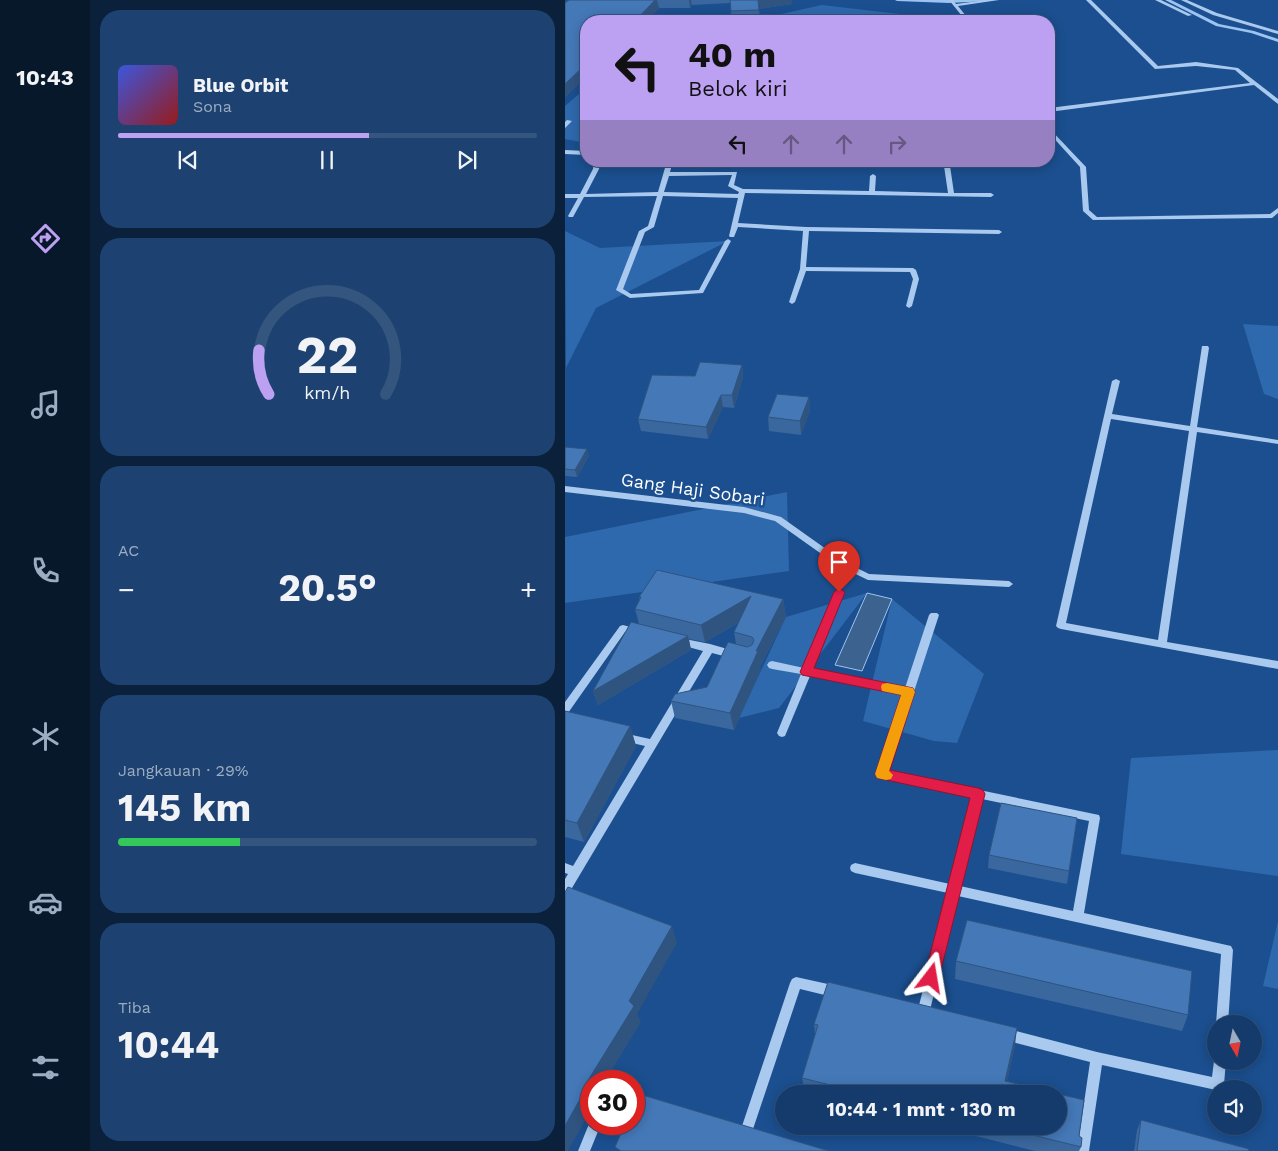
<!DOCTYPE html>
<html lang="id">
<meta charset="utf-8">
<style>
:root{--surface:#143b6b;--page:#1d4271;--text:#f1f3f6;--muted:#9dadc1;--line:#33557e;--accent:#bca0f2}
body{margin:0;font-family:"Work Sans",sans-serif;background:var(--page);color:var(--text);height:100vh;display:flex;flex-direction:column;font-size:19px;white-space:nowrap}
*{box-sizing:border-box;margin:0}
p{font-size:16px;color:var(--muted)}
.icon{flex:none;width:28px;height:28px;fill:none;stroke:currentColor;stroke-width:2;stroke-linecap:round;stroke-linejoin:round}
.map{position:relative;flex:1;overflow:hidden}
.details{display:flex;flex-direction:column;gap:10px;padding:10px;background:#0b203b;width:475px}
.details>*{flex:none}
.hud{position:absolute;left:15px;top:15px;width:475px;height:152px;border-radius:20px;box-shadow:0 2px 12px #0003,0 0 0 1px var(--line);background:#bca0f2;color:#111;overflow:hidden}
.needle{width:32px;rotate:171deg}
.controls{position:absolute;left:642px;top:1015px;display:grid;gap:10px}
.controls a{display:grid;place-items:center;width:55px;height:55px;border-radius:50%;background:var(--surface);box-shadow:0 2px 12px #0003,0 0 0 1px var(--line);font-size:25px}
.speed{position:absolute;left:15px;top:1070px;display:flex;gap:10px;font-size:25px;font-weight:700;text-align:center}
.speed>*{display:grid;place-content:center;width:65px;height:65px;border-radius:50%;background:var(--surface);box-shadow:0 2px 12px #0003,0 0 0 1px var(--line);line-height:1}
.speed .limit{border:8px solid #d22;background:#fff;color:#111}
.pin{position:absolute;display:grid;place-items:center;width:42px;height:42px;color:#fff;margin:-51px -21px;border-radius:50% 50% 50% 0;rotate:-45deg;box-shadow:0 0 5px #0007}
.pin .icon{rotate:45deg}
.me{position:absolute;width:55px;margin:-28px;rotate:14deg;stroke-linejoin:round;filter:drop-shadow(0 0 4px #0008)}
.turn{display:flex;align-items:center;gap:18px;height:105px;padding:0 25px;font-size:22px}
.turn .icon{width:65px;height:65px;stroke-width:2.5}
.turn b{display:block;font-size:35px;line-height:42px}
.lanes{display:flex;align-items:center;height:48px;padding:0 25px;background:#0003;justify-content:center;gap:25px;direction:ltr}
.lanes .off{opacity:.35}
.big{font-size:38px;font-weight:700;line-height:1.1}
.details .card{flex:1;display:flex;flex-direction:column;justify-content:center;gap:8px;min-width:0;padding:0 18px;border-radius:20px;background:var(--page)}
.details .dial{align-items:center;gap:0}
.dial svg{height:130px;overflow:visible;fill:none;stroke:var(--line);stroke-width:7;stroke-linecap:round;text-anchor:middle}
.dial text{fill:var(--text);stroke:none}
.song{display:flex;align-items:center;gap:15px}
.cover{width:60px;height:60px;border-radius:8px;background:linear-gradient(135deg,hsl(230 70% 55%),hsl(0 70% 35%))}
.played{height:5px;border-radius:2px;background:linear-gradient(90deg,var(--accent) 60%,var(--line) 60%)}
.keys{display:flex;justify-content:space-around;direction:ltr}
.heat{display:flex;justify-content:space-between;align-items:center;font-size:28px;direction:ltr}
.charge{height:8px;border-radius:4px;background:linear-gradient(90deg,#34c759 29%,var(--line) 0)}
.trip{position:absolute;left:210px;top:1085px;width:292px;height:50px;border-radius:25px;background:var(--surface);box-shadow:0 2px 12px #0003,0 0 0 1px var(--line);font-weight:700;line-height:50px;text-align:center}
main{display:flex;flex:1;min-height:0}
.tab-bar{display:flex;flex-direction:column;width:90px;justify-content:space-around;align-items:center;background:#08182b;color:var(--muted)}
.tab-bar .icon{width:35px;height:35px}
.tab-bar .current{color:var(--accent)}
.tab-bar b{font-size:22px;color:var(--text)}
.map>svg:first-child{display:block}
</style>
<main>
<nav class="tab-bar">
<b>10:43</b>
<svg class="icon current" aria-label="directions" viewBox="0 0 24 24"><path d="M12 3l9 9-9 9-9-9zM9 14v-3h6M13 9l2 2-2 2"/></svg>
<svg class="icon" aria-label="music" viewBox="0 0 24 24"><path d="M9 18V5l10-2v13"/><circle cx="6" cy="18" r="3"/><circle cx="16" cy="16" r="3"/></svg>
<svg class="icon" aria-label="phone" viewBox="0 0 24 24"><path d="M5 4h4l2 5-3 2q2 4 5 5l2-3 5 2v4C11 20 4 13 5 4z"/></svg>
<svg class="icon" aria-label="climate" viewBox="0 0 24 24"><path d="M12 3v18M4 7l16 10M4 17L20 7"/></svg>
<svg class="icon" aria-label="car" viewBox="0 0 24 24"><path d="M5 17H2v-5l4-1 3-4h7l3 4 3 1v5h-3M9 17h6M6 11h13"/><circle cx="7" cy="17" r="2"/><circle cx="17" cy="17" r="2"/></svg>
<svg class="icon" aria-label="filters" viewBox="0 0 24 24"><path d="M4 7h16M4 17h16"/><circle cx="9" cy="7" r="2"/><circle cx="15" cy="17" r="2"/></svg>
</nav>
<section class="details">
<div class="card">
<div class="song"><i class="cover"></i><div><b>Blue Orbit</b><p>Sona</p></div></div>
<div class="played"></div>
<div class="keys"><svg class="icon" aria-label="previous" viewBox="0 0 24 24"><path d="M18 5L8 12l10 7zM5 5v14"/></svg><svg class="icon" aria-label="pause" viewBox="0 0 24 24"><path d="M8 5v14M16 5v14"/></svg><svg class="icon" aria-label="next" viewBox="0 0 24 24"><path d="M6 5l10 7-10 7zM19 5v14"/></svg></div>
</div>
<div class="card dial"><svg viewBox="0 0 100 80">
<path d="M14 69A42 42 0 1 1 86 69"/>
<path d="M14 69A42 42 0 0 1 8 42" stroke="#bca0f2"/>
<text x="50" y="56" font-size="32" font-weight="700">22</text>
<text x="50" y="72" font-size="11">km/h</text>
</svg></div>
<div class="card"><p>AC</p>
<div class="heat"><a>−</a><b class="big">20.5°</b><a>+</a></div>
</div>
<div class="card"><p>Jangkauan · 29%</p><b class="big">145 km</b><div class="charge"></div></div>
<div class="card"><p>Tiba</p><b class="big">10:44</b></div>
</section>
<div class="map">
<svg width="713" height="1151" viewBox="0 0 713 1151">
<rect width="100%" height="100%" fill="#1b4f8f"/>
<path fill="#2e69ad" d="M 257,5 L 369,18 L 369,21 L 184,21 Z
M 21,88 L 21,143 L 0,139 L 0,106 Z
M 0,231 L 35,248 L 163,241 L 31,308 L 1,368 Z
M 678,324 L 713,326 L 713,399 L 699,394 Z
M 222,492 L 224,571 L 0,603 L 0,537 Z
M 302,593 L 214,708 L 174,718 L 221,617 Z
M 327,599 L 419,674 L 392,743 L 369,741 L 298,721 Z
M 713,750 L 713,876 L 556,854 L 566,758 Z
M 713,921 L 713,989 L 698,986 Z"/>
<path fill="#3c6290" stroke="#9cc4f0" d="M 302,593 L 327,599 L 297,671 L 270,665 Z"/>
<g fill="none" stroke-linecap="round" stroke-linejoin="round">
<path fill="#9cc4f0" fill-rule="evenodd" d="M 330,0 L 426,0 L 424,1 L 384,3 L 332,1 Z
M 600,0 L 606,0 L 654,24 L 689,31 L 713,39 L 713,42 L 686,33 L 651,26 Z"/>
<path fill="#a9c9ee" fill-rule="evenodd" d="M 384,0 L 388,0 L 391,4 L 421,0 L 434,0 L 393,6 L 405,21 L 401,21 Z
M 521,0 L 526,0 L 593,66 L 631,62 L 673,68 L 713,99 L 713,104 L 689,85 L 484,112 L 484,108 L 685,83 L 670,70 L 631,66 L 590,69 Z
M 590,0 L 596,0 L 627,15 L 623,16 Z
M 616,0 L 622,0 L 652,13 L 713,31 L 713,34 L 648,15 Z
M 2,120 L 7,121 L 0,128 L 0,122 Z
M 484,128 L 521,167 L 524,210 L 532,217 L 705,214 L 713,208 L 713,213 L 707,218 L 528,220 L 518,211 L 515,167 L 484,133 Z
M 0,150 L 21,151 L 21,155 L 0,154 Z
M 29,161 L 35,161 L 34,169 L 21,194 L 93,192 L 102,161 L 108,161 L 105,172 L 172,172 L 169,185 L 178,189 L 304,191 L 305,176 L 308,174 L 311,176 L 310,191 L 383,193 L 379,166 L 382,164 L 385,166 L 389,193 L 426,193 L 429,195 L 426,197 L 180,193 L 173,223 L 241,227 L 434,230 L 437,232 L 434,234 L 244,231 L 241,267 L 348,268 L 351,270 L 354,279 L 347,306 L 344,308 L 341,306 L 348,279 L 345,272 L 241,271 L 230,302 L 227,304 L 224,302 L 235,269 L 238,231 L 173,227 L 169,237 L 165,237 L 164,236 L 173,198 L 98,196 L 89,227 L 80,232 L 58,289 L 66,294 L 134,290 L 160,241 L 163,239 L 166,241 L 138,293 L 65,298 L 51,290 L 74,231 L 83,226 L 92,196 L 19,197 L 8,217 L 4,217 L 3,216 L 13,198 L 0,198 L 0,194 L 15,194 L 28,169 ZM 167,175 L 163,186 L 174,192 L 173,194 L 99,192 L 104,176 Z
M 283,161 L 293,161 L 290,163 Z
M 637,346 L 643,346 L 644,348 L 632,427 L 713,440 L 713,444 L 632,432 L 602,642 L 713,661 L 713,669 L 496,629 L 493,628 L 491,626 L 547,381 L 551,379 L 555,381 L 547,414 L 625,426 ZM 546,419 L 624,431 L 593,640 L 501,623 Z
M 0,486 L 179,507 L 216,517 L 278,561 L 304,574 L 444,581 L 448,584 L 444,587 L 303,580 L 272,565 L 210,521 L 179,513 L 0,492 Z
M 274,589 L 278,592 L 247,669 L 340,688 L 364,615 L 366,613 L 372,613 L 374,615 L 323,771 L 534,815 L 535,818 L 519,913 L 666,946 L 668,950 L 663,1024 L 651,1024 L 656,954 L 393,896 L 365,1010 L 367,1014 L 365,1018 L 361,1020 L 354,1017 L 352,1013 L 383,893 L 290,873 L 286,871 L 285,868 L 286,865 L 290,863 L 385,884 L 407,797 L 313,777 L 312,774 L 338,695 L 245,676 L 220,736 L 217,737 L 214,736 L 212,733 L 236,674 L 207,669 L 204,668 L 202,665 L 204,662 L 207,661 L 239,668 L 270,592 ZM 417,799 L 524,821 L 508,911 L 395,886 Z
M 58,625 L 76,630 L 78,632 L 76,634 L 73,635 L 60,632 L 3,713 L 0,714 L 0,702 L 55,626 Z
M 115,638 L 145,644 L 173,652 L 175,655 L 173,658 L 170,659 L 147,653 L 4,893 L 0,894 L 0,879 L 3,874 L 0,873 L 0,863 L 8,866 L 80,746 L 54,740 L 53,737 L 54,734 L 58,733 L 85,739 L 138,651 L 112,644 L 110,642 L 112,640 Z
M 231,977 L 272,986 L 276,988 L 278,992 L 276,996 L 272,998 L 235,989 L 188,1129 L 187,1134 L 182,1135 L 177,1134 L 176,1129 L 225,983 L 227,979 Z
M 439,1028 L 532,1052 L 647,1077 L 649,1061 L 651,1056 L 651,1061 L 661,1061 L 659,1084 L 657,1088 L 651,1090 L 537,1065 L 524,1151 L 512,1151 L 525,1062 L 439,1040 L 435,1038 L 433,1034 L 435,1030 Z
M 26,1119 L 26,1124 L 36,1124 L 25,1151 L 13,1151 Z"/>
</g>
<path fill="#3a679d" d="M 4,0 L 227,0 L 227,4 L 194,9 L 195,19 L 167,21 L 165,3 L 127,5 L 125,8 L 94,8 L 81,21 L 21,21 L 21,77 L 0,97 L 0,3 Z
M 177,365 L 178,377 L 169,408 L 158,407 L 143,439 L 76,431 L 73,419 L 130,376 Z
M 244,397 L 245,410 L 236,435 L 204,431 L 203,417 Z
M 0,447 L 24,456 L 12,477 L 0,476 Z
M 74,597 L 218,599 L 221,617 L 196,665 L 196,669 L 169,730 L 110,718 L 106,701 L 142,687 L 171,644 L 169,632 L 173,623 L 140,642 L 124,639 L 126,650 L 33,705 L 28,691 L 74,624 L 70,609 L 75,600 Z
M 0,711 L 65,726 L 71,746 L 19,842 L 0,837 Z
M 512,818 L 502,884 L 423,868 L 424,855 Z
M 391,961 L 623,1015 L 617,1031 L 390,979 Z
M 249,1024 L 450,1045 L 442,1081 L 493,1094 L 240,1093 L 237,1078 L 250,1035 Z
M 576,1120 L 683,1151 L 569,1151 L 572,1130 Z
M 372,1126 L 494,1126 L 514,1136 L 516,1147 L 514,1151 L 470,1151 Z"/>
<path fill="#305480" d="M 90,0 L 92,0 L 94,8 L 81,21 L 70,21 Z
M 124,0 L 126,0 L 127,5 L 125,8 Z
M 193,0 L 227,0 L 227,4 L 194,9 Z
M 21,64 L 21,77 L 0,97 L 0,84 Z
M 177,365 L 178,377 L 169,408 L 167,395 Z
M 156,395 L 158,407 L 143,439 L 141,427 Z
M 244,397 L 245,410 L 236,435 L 235,421 Z
M 22,449 L 24,456 L 12,477 L 10,470 Z
M 186,596 L 188,614 L 140,642 L 136,625 Z
M 218,599 L 221,617 L 196,665 L 196,669 L 169,730 L 165,713 L 191,651 Z
M 123,636 L 126,650 L 33,705 L 28,691 Z
M 65,726 L 71,746 L 19,842 L 12,823 Z
M 107,926 L 112,943 L 72,1014 L 76,1022 L 40,1081 L 26,1081 L 26,1109 L 3,1151 L 0,1151 L 0,1126 L 64,1001 Z
M 452,1028 L 450,1045 L 439,1094 L 440,1081 Z"/>
<path fill="#4478b7" stroke="#305480" d="M 4,0 L 90,0 L 70,21 L 21,21 L 21,64 L 0,84 L 0,3 Z
M 165,0 L 193,0 L 194,10 L 166,11 Z
M 135,362 L 177,365 L 167,395 L 156,395 L 141,427 L 73,419 L 87,375 L 130,376 Z
M 212,394 L 244,397 L 235,421 L 203,417 Z
M 0,447 L 22,449 L 10,470 L 0,469 Z
M 92,570 L 218,599 L 191,651 L 193,651 L 165,713 L 106,701 L 110,694 L 142,687 L 163,642 L 182,647 L 187,645 L 189,640 L 187,637 L 169,632 L 186,596 L 136,625 L 70,609 L 76,597 L 74,597 Z
M 66,622 L 123,636 L 28,691 Z
M 0,711 L 65,726 L 12,823 L 0,820 Z
M 436,803 L 512,818 L 504,871 L 424,855 Z
M 3,887 L 107,926 L 64,1001 L 69,1006 L 22,1082 L 24,1083 L 0,1126 L 0,892 Z
M 402,920 L 627,971 L 623,1015 L 391,961 Z
M 263,982 L 452,1028 L 440,1081 L 493,1094 L 302,1094 L 237,1078 L 253,1025 L 249,1024 Z
M 74,1094 L 264,1151 L 56,1151 L 50,1147 L 60,1124 L 69,1124 L 69,1105 Z
M 494,1094 L 519,1100 L 514,1136 L 517,1138 L 516,1147 L 432,1126 L 494,1126 Z
M 576,1120 L 684,1149 L 683,1151 L 572,1151 Z"/>
<path fill="#e11d48" stroke="#92132f" d="M 274,588 L 280,592 L 249,668 L 348,688 L 350,692 L 325,770 L 413,788 L 418,790 L 420,794 L 374,978 L 372,983 L 366,985 L 361,983 L 359,978 L 405,798 L 312,778 L 310,774 L 336,695 L 237,675 L 235,672 L 269,592 Z"/>
<path fill="#f59e0b" d="M 322,683 L 348,688 L 350,692 L 324,771 L 328,775 L 326,779 L 321,780 L 312,778 L 310,774 L 336,695 L 317,691 L 316,687 L 317,684 Z"/>
<g text-anchor="middle" dominant-baseline="central" stroke-width="5" stroke-linejoin="round" paint-order="stroke">
<g font-size="18" fill="#fff" stroke="#1b4f8f">
<text transform="translate(128 489) rotate(8)">Gang Haji Sobari</text>
</g>
</g>
</svg>
<div class="controls">
<a><svg class="needle" viewBox="-14 -14 28 28"><path d="M0-13l5 13h-10z" fill="#e53935"/><path d="M0 13l5-13h-10z" fill="#9dadc1"/></svg></a>
<a><svg class="icon" aria-label="sound" viewBox="0 0 24 24"><path d="M4 9h4l5-4v14l-5-4H4zM17 9q2 3 0 6"/></svg></a>
</div>
<div class="speed"><div class="limit">30</div></div>
<div class="pin" style="left:274px;top:592px;background:#d93025"><svg class="icon" aria-label="arrive" viewBox="0 0 24 24"><path d="M6 21V4h12l-3 4 3 4H6"/></svg></div>
<svg class="me" style="left:366px;top:978px" viewBox="-20 -20 40 40"><path d="M0-17L14 15 0 8-14 15z" fill="#e11d48" stroke="#fff" stroke-width="4"/></svg>
<div class="trip">10:44 · 1 mnt · 130 m</div>
<div class="hud">
<div class="turn"><svg class="icon" aria-label="left" viewBox="0 0 24 24"><path d="M17 20v-9H6M10 6l-5 5 5 5"/></svg><div><b>40 m</b>Belok kiri</div></div>
<div class="lanes"><svg class="icon" aria-label="left" viewBox="0 0 24 24"><path d="M17 20v-9H6M10 6l-5 5 5 5"/></svg><svg class="icon off" aria-label="ahead" viewBox="0 0 24 24"><path d="M12 20V5M6 11l6-6 6 6"/></svg><svg class="icon off" aria-label="ahead" viewBox="0 0 24 24"><path d="M12 20V5M6 11l6-6 6 6"/></svg><svg class="icon off" aria-label="right" viewBox="0 0 24 24"><path d="M7 20v-9h11M14 6l5 5-5 5"/></svg></div>
</div>
</div>
</main>
